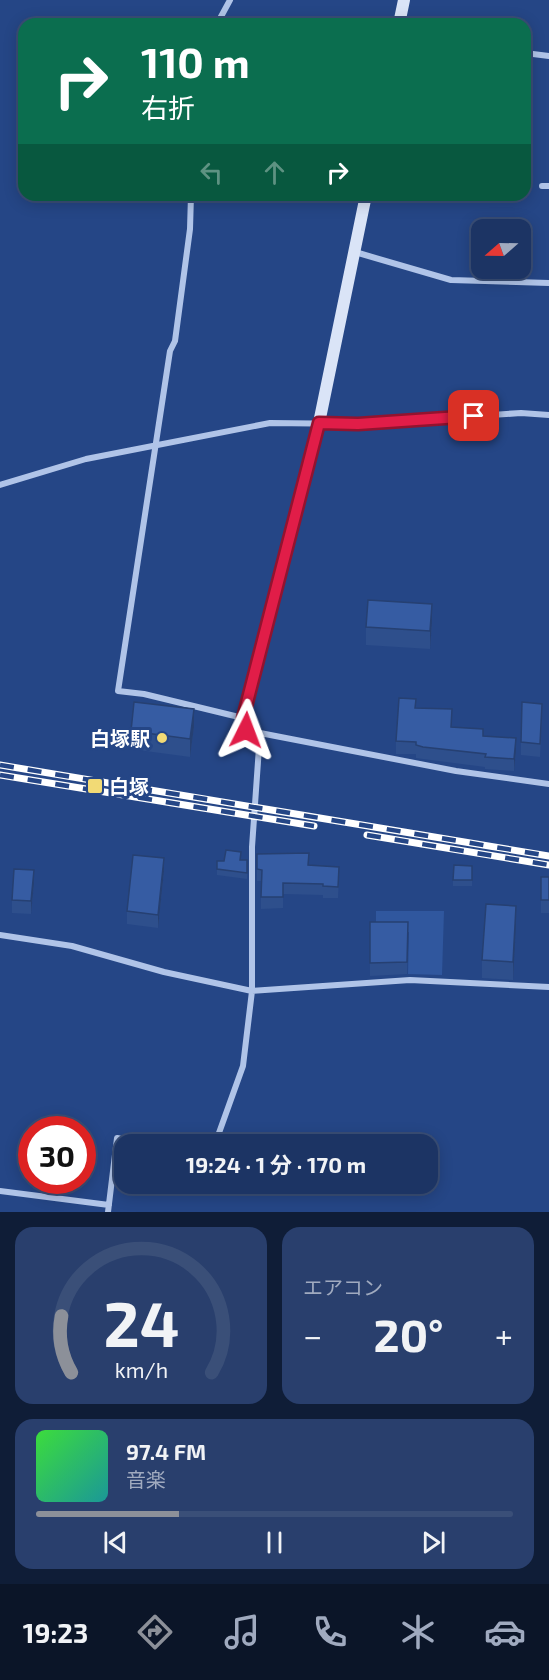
<!DOCTYPE html>
<html lang="ja">
<meta charset="utf-8">
<style>
:root{--surface:#1c3464;--page:#293f6d;--text:#f1f3f6;--muted:#a0aabf;--line:#3a4f78;--accent:#8c9099}
body{margin:0;font-family:"Exo 2","Noto Sans JP",sans-serif;background:var(--page);color:var(--text);height:100vh;display:flex;flex-direction:column;font-size:22px;white-space:nowrap}
*{box-sizing:border-box;margin:0}
p{font-size:20px;color:var(--muted)}
.icon{flex:none;width:33px;height:33px;fill:none;stroke:currentColor;stroke-width:2;stroke-linecap:round;stroke-linejoin:round}
.map{position:relative;height:1212px;overflow:hidden}
.sheet{display:flex;flex-direction:column;gap:15px;padding:15px;background:#0f1d37;flex:1}
.sheet>*{flex:none}
.banner{position:absolute;left:18px;top:18px;width:513px;height:183px;border-radius:18px;box-shadow:0 3px 15px #0003,0 0 0 2px var(--line);background:#0b6e4f;color:#fff;overflow:hidden}
.needle{width:39px;rotate:250deg}
.fabs{position:absolute;left:471px;top:219px;display:grid;gap:12px}
.fabs a{display:grid;place-items:center;width:60px;height:60px;border-radius:12px;background:var(--surface);box-shadow:0 3px 15px #0003,0 0 0 2px var(--line);font-size:30px}
.speed{position:absolute;left:18px;top:1116px;display:flex;gap:12px;font-size:30px;font-weight:700;text-align:center}
.speed>*{display:grid;place-content:center;width:78px;height:78px;border-radius:50%;background:var(--surface);box-shadow:0 3px 15px #0003,0 0 0 2px var(--line);line-height:1}
.speed .limit{border:9px solid #d22;background:#fff;color:#111}
.pin{position:absolute;display:grid;place-items:center;width:51px;height:51px;color:#fff;margin:-26px;border-radius:12px;box-shadow:0 3px 9px #0006}
.me{position:absolute;width:66px;margin:-33px;rotate:3deg;stroke-linejoin:round;filter:drop-shadow(0 0 4px #0008)}
.turn{display:flex;align-items:center;gap:21px;height:126px;padding:0 24px;font-size:27px}
.turn .icon{width:78px;height:78px;stroke-width:2.5}
.turn b{display:block;font-size:42px;line-height:51px}
.lanes{display:flex;align-items:center;height:57px;padding:0 24px;background:#0003;justify-content:center;gap:30px;direction:ltr}
.lanes .off{opacity:.35}
.big{font-size:45px;font-weight:700;line-height:1.1}
.sheet .widget{flex:1;display:flex;flex-direction:column;justify-content:center;gap:9px;min-width:0;padding:0 21px;border-radius:18px;background:var(--page)}
.sheet .dial{align-items:center;gap:0}
.dial svg{height:156px;overflow:visible;fill:none;stroke:var(--line);stroke-width:7;stroke-linecap:round;text-anchor:middle}
.dial text{fill:var(--text);stroke:none}
.song{display:flex;align-items:center;gap:18px}
.cover{width:72px;height:72px;border-radius:9px;background:linear-gradient(135deg,hsl(120 70% 55%),hsl(180 70% 35%))}
.played{height:6px;border-radius:3px;background:linear-gradient(90deg,var(--accent) 30%,var(--line) 30%)}
.keys{display:flex;justify-content:space-around;direction:ltr}
.heat{display:flex;justify-content:space-between;align-items:center;font-size:33px;direction:ltr}
.sheet .tiles{flex:1;display:grid;gap:15px;grid-template-columns:1fr 1fr}
.widget:last-child{grid-column:span 2}
.trip{position:absolute;left:114px;top:1134px;width:324px;height:60px;border-radius:18px;background:var(--surface);box-shadow:0 3px 15px #0003,0 0 0 2px var(--line);font-weight:700;line-height:60px;text-align:center}
.tabs{display:flex;height:96px;justify-content:space-around;align-items:center;background:#0b1528;color:var(--muted)}
.tabs .icon{width:42px;height:42px}
.tabs .on{color:var(--accent)}
.tabs b{font-size:27px;color:var(--text)}
.map>svg:first-child{display:block}
</style>
<div class="map">
<svg width="549" height="1212" viewBox="0 0 549 1212">
<rect width="100%" height="100%" fill="#254686"/>
<path fill="#30579e" d="M 376,911 L 444,911 L 442,975 L 408,974 L 409,932 L 376,933 Z"/>
<g fill="none" stroke-linecap="round" stroke-linejoin="round">
<path stroke="#b0c4e8" stroke-width="6" d="M 217,24 L 230,0
M 525,53 L 549,56
M 542,186 L 549,186
M 191,195 L 190,229 L 175,341 L 170,351 L 118,691 L 144,694 L 243,718 L 246,730 L 260,733 L 456,771 L 549,784
M 355,252 L 451,280 L 549,283
M 0,485 L 86,459 L 270,423 L 358,424 L 521,413 L 549,415
M 0,935 L 72,946 L 164,972 L 252,991 L 410,980 L 549,987
M 215,1144 L 243,1066 L 252,991 L 252,847 L 260,733
M 0,1191 L 109,1205
M 108,1212 L 117,1138 L 160,1144"/>
<path stroke="#dae4f7" stroke-width="12" d="M 399,24 L 404,0
M 243,718 L 319,423 L 366,195"/>
<defs>
<path id="rail" d="M 0,765 L 549,856
M 0,775 L 314,826
M 367,835 L 549,865"/>
</defs>
<use href="#rail" stroke="#fff" stroke-width="7"/>
<use href="#rail" stroke="#254686" stroke-width="4.5" stroke-dasharray="14" stroke-linecap="butt"/>
</g>
<path fill="#2e4f8c" d="M 432,622 L 430,649 L 366,645 L 366,627 Z
M 416,708 L 452,727 L 483,736 L 516,750 L 514,771 L 485,769 L 485,767 L 423,759 L 416,758 L 416,754 L 396,754 L 396,741 Z
M 542,717 L 540,757 L 521,755 L 521,742 Z
M 194,727 L 190,757 L 131,749 L 131,731 Z
M 257,854 L 309,865 L 339,878 L 338,898 L 323,898 L 323,895 L 283,894 L 283,908 L 261,909 L 261,881 L 257,881 Z
M 247,860 L 247,879 L 217,875 L 217,861 Z
M 472,866 L 472,886 L 453,886 L 453,880 Z
M 164,871 L 158,928 L 127,924 L 127,911 Z
M 541,877 L 549,877 L 549,913 L 541,913 Z
M 34,883 L 31,914 L 12,913 L 12,900 Z
M 370,922 L 408,922 L 407,974 L 370,976 Z
M 516,924 L 513,980 L 482,978 L 482,960 Z"/>
<path fill="#264072" d="M 432,604 L 432,622 L 430,649 L 430,631 Z
M 194,709 L 194,727 L 190,757 L 190,739 Z
M 516,738 L 516,750 L 514,771 L 514,759 Z
M 164,858 L 164,871 L 158,928 L 158,915 Z
M 34,870 L 34,883 L 31,914 L 31,901 Z
M 516,906 L 516,924 L 513,980 L 513,962 Z"/>
<path fill="#365ca3" stroke="#264072" stroke-width="1.5" d="M 368,600 L 432,604 L 430,631 L 366,627 Z
M 399,698 L 416,699 L 415,708 L 452,709 L 451,727 L 483,729 L 483,736 L 516,738 L 514,759 L 485,757 L 486,754 L 423,747 L 416,745 L 416,742 L 396,741 Z
M 134,702 L 194,709 L 190,739 L 131,731 Z
M 522,702 L 542,704 L 540,744 L 521,742 Z
M 226,850 L 241,852 L 240,860 L 247,860 L 247,873 L 217,869 L 217,861 L 224,861 Z
M 309,853 L 308,865 L 339,867 L 338,887 L 323,886 L 323,884 L 283,883 L 283,897 L 261,897 L 262,870 L 257,869 L 257,854 Z
M 133,855 L 164,858 L 158,915 L 127,911 Z
M 454,865 L 472,866 L 472,880 L 453,880 Z
M 14,869 L 34,870 L 31,901 L 12,900 Z
M 541,877 L 549,877 L 549,900 L 541,900 Z
M 486,904 L 516,906 L 513,962 L 482,960 Z
M 370,922 L 408,922 L 407,962 L 370,963 Z"/>
<g fill="none" stroke-linecap="round" stroke-linejoin="round">
<defs>
<path id="route" d="M 246,730 L 243,718 L 319,423 L 358,424 L 474,416"/>
</defs>
<use href="#route" stroke="#92132f" stroke-width="15"/>
<use href="#route" stroke="#e11d48" stroke-width="10"/>
</g>
<g fill="#f2da75" stroke="#254686" stroke-width="2">
<circle cx="162" cy="738" r="6"/>
<rect x="87" y="778" width="16" height="16" rx="3"/>
</g>
<g text-anchor="middle" dominant-baseline="central" stroke-width="6" stroke-linejoin="round" paint-order="stroke">
<g font-size="20" font-weight="bold" fill="#fff" stroke="#254686" text-anchor="end">
<text x="150" y="738">白塚駅</text>
<text x="109" y="786" text-anchor="start">白塚</text>
</g>
</g>
</svg>
<div class="fabs">
<a><svg class="needle" viewBox="-14 -14 28 28"><path d="M0-13l5 13h-10z" fill="#e53935"/><path d="M0 13l5-13h-10z" fill="#a0aabf"/></svg></a>
</div>
<div class="speed"><div class="limit">30</div></div>
<div class="pin" style="left:474px;top:416px;background:#d93025"><svg class="icon" aria-label="arrive" viewBox="0 0 24 24"><path d="M6 21V4h12l-3 4 3 4H6"/></svg></div>
<svg class="me" style="left:246px;top:730px" viewBox="-20 -20 40 40"><path d="M0-17L14 15 0 8-14 15z" fill="#e11d48" stroke="#fff" stroke-width="4"/></svg>
<div class="trip">19:24 · 1 分 · 170 m</div>
<div class="banner">
<div class="turn"><svg class="icon" aria-label="right" viewBox="0 0 24 24"><path d="M7 20v-9h11M14 6l5 5-5 5"/></svg><div><b>110 m</b>右折</div></div>
<div class="lanes"><svg class="icon off" aria-label="left" viewBox="0 0 24 24"><path d="M17 20v-9H6M10 6l-5 5 5 5"/></svg><svg class="icon off" aria-label="ahead" viewBox="0 0 24 24"><path d="M12 20V5M6 11l6-6 6 6"/></svg><svg class="icon" aria-label="right" viewBox="0 0 24 24"><path d="M7 20v-9h11M14 6l5 5-5 5"/></svg></div>
</div>
</div>
<section class="sheet">
<div class="tiles">
<div class="widget dial"><svg viewBox="0 0 100 80">
<path d="M14 69A42 42 0 1 1 86 69"/>
<path d="M14 69A42 42 0 0 1 9 40" stroke="#8c9099"/>
<text x="50" y="56" font-size="32" font-weight="700">24</text>
<text x="50" y="72" font-size="11">km/h</text>
</svg></div>
<div class="widget"><p>エアコン</p>
<div class="heat"><a>−</a><b class="big">20°</b><a>+</a></div>
</div>
<div class="widget">
<div class="song"><i class="cover"></i><div><b>97.4 FM</b><p>音楽</p></div></div>
<div class="played"></div>
<div class="keys"><svg class="icon" aria-label="previous" viewBox="0 0 24 24"><path d="M18 5L8 12l10 7zM5 5v14"/></svg><svg class="icon" aria-label="pause" viewBox="0 0 24 24"><path d="M8 5v14M16 5v14"/></svg><svg class="icon" aria-label="next" viewBox="0 0 24 24"><path d="M6 5l10 7-10 7zM19 5v14"/></svg></div>
</div>
</div>
</section>
<nav class="tabs">
<b>19:23</b>
<svg class="icon on" aria-label="directions" viewBox="0 0 24 24"><path d="M12 3l9 9-9 9-9-9zM9 14v-3h6M13 9l2 2-2 2"/></svg>
<svg class="icon" aria-label="music" viewBox="0 0 24 24"><path d="M9 18V5l10-2v13"/><circle cx="6" cy="18" r="3"/><circle cx="16" cy="16" r="3"/></svg>
<svg class="icon" aria-label="phone" viewBox="0 0 24 24"><path d="M5 4h4l2 5-3 2q2 4 5 5l2-3 5 2v4C11 20 4 13 5 4z"/></svg>
<svg class="icon" aria-label="climate" viewBox="0 0 24 24"><path d="M12 3v18M4 7l16 10M4 17L20 7"/></svg>
<svg class="icon" aria-label="car" viewBox="0 0 24 24"><path d="M5 17H2v-5l4-1 3-4h7l3 4 3 1v5h-3M9 17h6M6 11h13"/><circle cx="7" cy="17" r="2"/><circle cx="17" cy="17" r="2"/></svg>
</nav>
